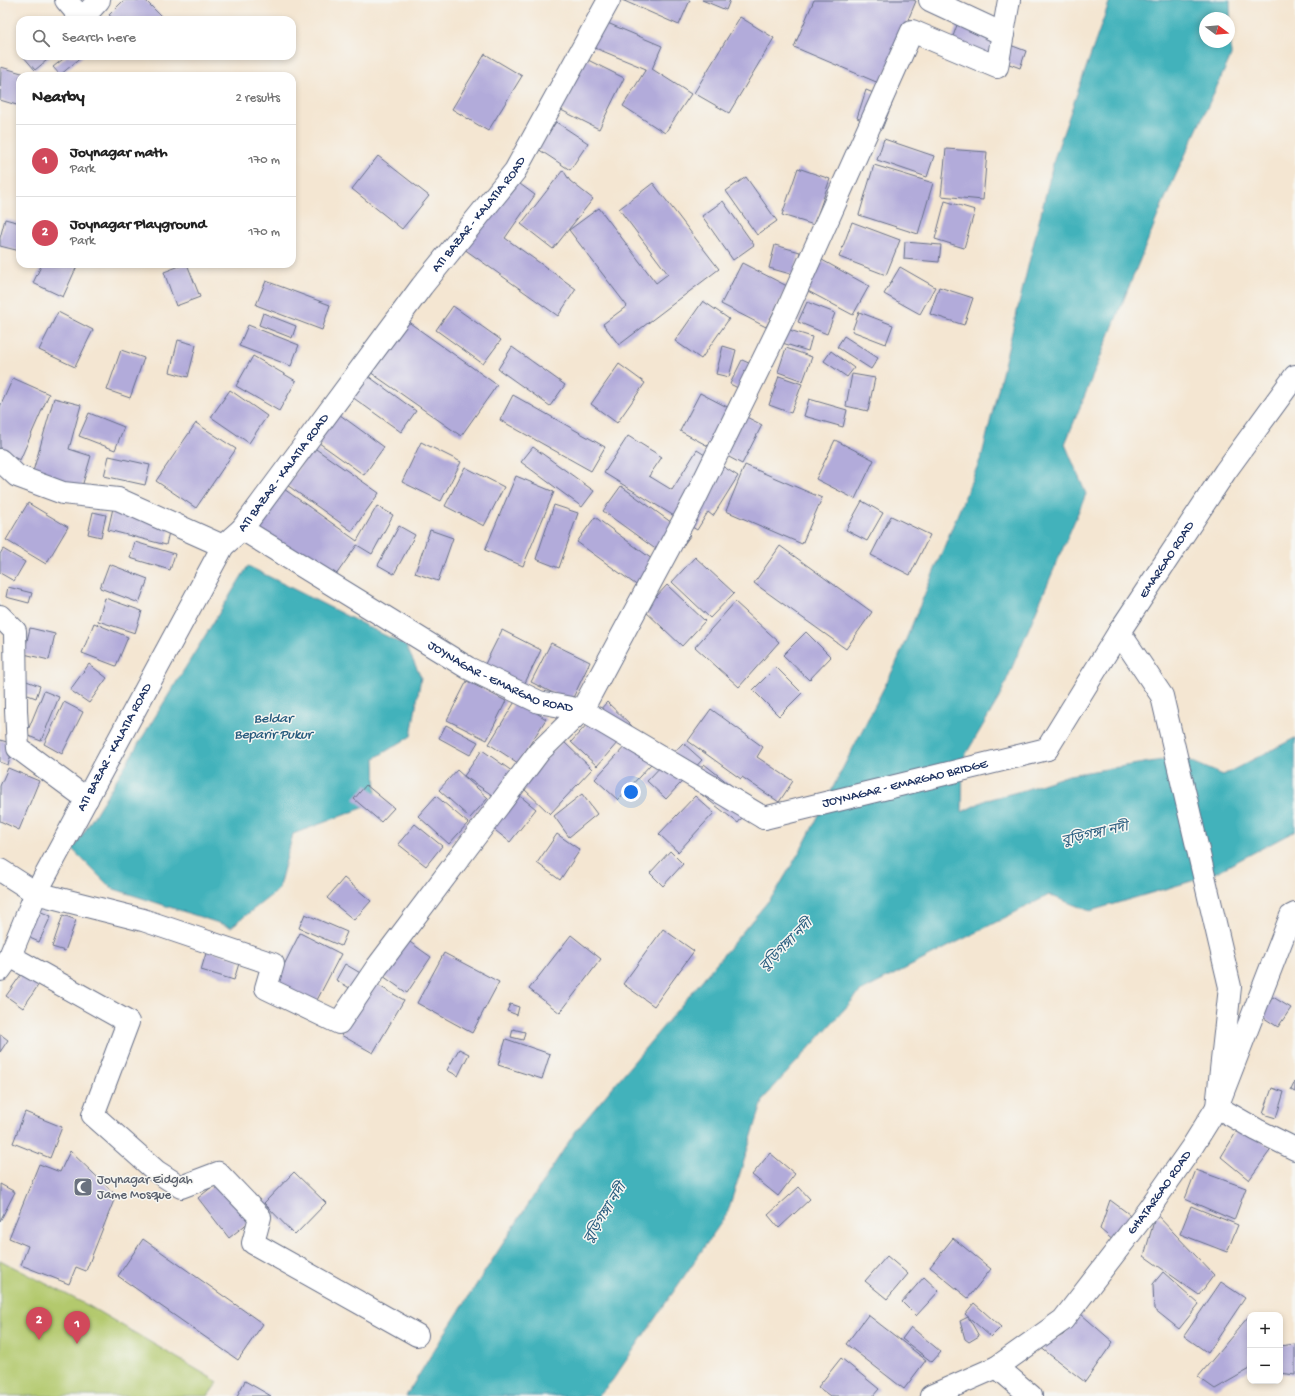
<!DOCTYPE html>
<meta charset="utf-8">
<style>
body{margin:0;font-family:"Gochi Hand","Noto Sans Bengali",sans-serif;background:#f6f6f6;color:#222}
.controls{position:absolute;right:12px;bottom:12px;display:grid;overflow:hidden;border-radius:8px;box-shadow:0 2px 6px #0003}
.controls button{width:36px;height:36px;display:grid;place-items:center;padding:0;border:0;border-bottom:1px solid #e0e0e0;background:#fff;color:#222;font:20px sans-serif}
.compass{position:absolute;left:1199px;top:12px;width:36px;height:36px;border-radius:50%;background:#fff;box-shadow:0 2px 6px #0003;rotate:106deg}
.you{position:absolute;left:631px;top:792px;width:14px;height:14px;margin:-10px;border:3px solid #fff;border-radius:50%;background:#1a73e8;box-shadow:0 0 0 6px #1a73e833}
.badge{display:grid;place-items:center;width:26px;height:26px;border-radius:50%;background:#d1495b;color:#fff;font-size:13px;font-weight:700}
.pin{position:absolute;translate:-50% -33px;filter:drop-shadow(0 1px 2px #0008)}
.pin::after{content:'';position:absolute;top:21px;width:14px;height:12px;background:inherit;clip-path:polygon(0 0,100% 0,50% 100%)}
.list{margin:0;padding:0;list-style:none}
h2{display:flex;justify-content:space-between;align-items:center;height:52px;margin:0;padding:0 16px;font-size:17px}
h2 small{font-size:13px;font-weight:400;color:#767676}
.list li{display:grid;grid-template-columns:26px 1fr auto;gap:12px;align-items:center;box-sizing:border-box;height:72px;padding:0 16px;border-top:1px solid #e0e0e0}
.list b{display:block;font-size:15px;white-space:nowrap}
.list p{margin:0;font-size:13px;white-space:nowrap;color:#767676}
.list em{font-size:13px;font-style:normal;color:#767676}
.icon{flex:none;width:22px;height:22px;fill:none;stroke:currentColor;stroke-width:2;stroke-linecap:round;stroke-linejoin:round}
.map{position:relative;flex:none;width:1295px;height:1396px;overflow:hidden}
.search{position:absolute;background:#fff;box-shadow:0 2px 6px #0003;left:16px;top:16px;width:280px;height:44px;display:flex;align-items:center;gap:10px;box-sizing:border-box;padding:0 14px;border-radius:12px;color:#767676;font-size:15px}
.panel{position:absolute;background:#fff;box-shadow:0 2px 6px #0003;left:16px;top:72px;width:280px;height:196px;border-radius:12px}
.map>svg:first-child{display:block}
</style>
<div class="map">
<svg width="1295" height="1396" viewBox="0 0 1295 1396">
<rect width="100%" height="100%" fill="#f6f6f2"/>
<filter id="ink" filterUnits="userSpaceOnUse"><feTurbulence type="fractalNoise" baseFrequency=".025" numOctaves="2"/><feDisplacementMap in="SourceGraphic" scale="8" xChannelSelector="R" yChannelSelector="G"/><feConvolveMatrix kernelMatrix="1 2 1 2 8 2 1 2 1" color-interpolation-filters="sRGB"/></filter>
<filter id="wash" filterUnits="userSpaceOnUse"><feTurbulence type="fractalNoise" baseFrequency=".012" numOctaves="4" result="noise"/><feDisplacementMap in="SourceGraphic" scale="16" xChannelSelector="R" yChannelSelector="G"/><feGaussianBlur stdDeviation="0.9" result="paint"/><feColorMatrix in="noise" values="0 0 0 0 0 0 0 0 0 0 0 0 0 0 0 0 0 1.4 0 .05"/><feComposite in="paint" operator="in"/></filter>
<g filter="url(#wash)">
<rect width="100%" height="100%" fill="#f4e6d2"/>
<path fill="#b3c96d" stroke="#677c66" d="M 0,1260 L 89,1306 L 218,1382 L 208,1396 L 0,1396 Z"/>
<path fill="#42b2bb" stroke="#2e708c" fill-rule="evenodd" d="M 1110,0 L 1230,0 L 1231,56 L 1163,203 L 1065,444 L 1086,494 L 999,698 L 963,759 L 962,812 L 986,800 L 1021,791 L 1069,775 L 1181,757 L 1223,775 L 1295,738 L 1295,831 L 1209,876 L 1090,911 L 1049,895 L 860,992 L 764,1098 L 727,1214 L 612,1381 L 598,1396 L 406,1396 L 436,1347 L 575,1132 L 775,893 L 804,844 L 895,666 L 982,455 L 1055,156 ZM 1205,18 L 1229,18 L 1229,42 L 1205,42 Z
M 248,566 L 406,646 L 421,677 L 411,736 L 375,758 L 376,803 L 293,834 L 278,890 L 231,927 L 111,888 L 73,850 Z"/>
<g id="blocks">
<path fill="#b2abda" d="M 124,0 L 145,0 L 165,20 L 115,20 L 109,15 Z
M 622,0 L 690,0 L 679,25 Z
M 702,0 L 730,0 L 726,10 Z
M 814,0 L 913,0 L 916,1 L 881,84 L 794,47 Z
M 740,17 L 774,38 L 729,113 L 694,93 Z
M 598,19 L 662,46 L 652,69 L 691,94 L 665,133 L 623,106 L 646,69 L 588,45 Z
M 957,25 L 1026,51 L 1020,68 L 951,42 Z
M 485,54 L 522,76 L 488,131 L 452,109 Z
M 23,56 L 52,56 L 35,70 Z
M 67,56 L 83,56 L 60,75 L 53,67 Z
M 582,57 L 624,78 L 599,129 L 557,108 Z
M 1,67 L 32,76 L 20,76 L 20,106 L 0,100 Z
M 866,90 L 893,101 L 882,129 L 857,118 Z
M 556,122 L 588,143 L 570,170 L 538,149 Z
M 884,139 L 934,156 L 927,177 L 877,160 Z
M 946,149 L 987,152 L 983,200 L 941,196 Z
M 378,156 L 429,196 L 402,229 L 352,189 Z
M 874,165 L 933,183 L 918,234 L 859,215 Z
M 798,168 L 830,179 L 814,225 L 782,215 Z
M 563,170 L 570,181 L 593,199 L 553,249 L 521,224 Z
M 509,176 L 535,195 L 505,238 L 576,289 L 558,316 L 460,246 Z
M 746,177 L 777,221 L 757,235 L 726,191 Z
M 653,183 L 719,269 L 619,345 L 603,324 L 627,306 L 569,230 L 599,208 L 656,283 L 668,274 L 619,209 Z
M 723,201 L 754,245 L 733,260 L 702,216 Z
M 945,201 L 975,210 L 964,248 L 935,239 Z
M 5,219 L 20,223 L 20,251 L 0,246 L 0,238 Z
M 852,222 L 900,240 L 886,275 L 839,257 Z
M 905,242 L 941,245 L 939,262 L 904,259 Z
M 775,245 L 800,252 L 794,275 L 769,268 Z
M 822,260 L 869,286 L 853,315 L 806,290 Z
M 742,263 L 787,286 L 766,327 L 721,304 Z
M 42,264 L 73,264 L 77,266 L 63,297 L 33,283 Z
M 185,264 L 187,264 L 200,297 L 176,306 L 164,272 Z
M 900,267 L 935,287 L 920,314 L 884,294 Z
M 266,281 L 330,305 L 322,330 L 256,305 Z
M 939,287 L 973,298 L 964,325 L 930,314 Z
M 703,301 L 729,319 L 701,359 L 675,341 Z
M 807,302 L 835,313 L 827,334 L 798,322 Z
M 453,306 L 501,340 L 483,364 L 436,330 Z
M 58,312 L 93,330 L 75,367 L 39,350 Z
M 859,312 L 893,325 L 886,344 L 852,331 Z
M 263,313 L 296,326 L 292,338 L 259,325 Z
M 407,321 L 497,385 L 461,436 L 370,372 Z
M 248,325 L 299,345 L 291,366 L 239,346 Z
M 783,328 L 812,337 L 808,351 L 779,342 Z
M 844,336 L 878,358 L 871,369 L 837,347 Z
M 178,340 L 196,345 L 188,377 L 170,372 Z
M 723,346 L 736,350 L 729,377 L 716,374 Z
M 512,347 L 565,385 L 550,406 L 498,369 Z
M 786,348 L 812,357 L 803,381 L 778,372 Z
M 121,350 L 144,358 L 130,398 L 107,390 Z
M 831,351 L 854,368 L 847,377 L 824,361 Z
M 253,356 L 296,381 L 279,411 L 236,386 Z
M 742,360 L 751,364 L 738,388 L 730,384 Z
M 619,364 L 645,383 L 617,423 L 591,404 Z
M 364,373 L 416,411 L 401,432 L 348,394 Z
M 852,374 L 875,378 L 868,411 L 846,406 Z
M 779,376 L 802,384 L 791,413 L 769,405 Z
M 13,378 L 49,394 L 20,460 L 0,451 L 0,407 Z
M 230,390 L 267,416 L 249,443 L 211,417 Z
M 700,393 L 762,425 L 742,464 L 680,431 Z
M 513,395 L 605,447 L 591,471 L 500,420 Z
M 54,398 L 81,405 L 69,449 L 91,456 L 81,490 L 32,475 Z
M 809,399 L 847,410 L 843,427 L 804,416 Z
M 336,412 L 384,447 L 364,475 L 315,440 Z
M 89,413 L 124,427 L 115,450 L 79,436 Z
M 196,423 L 236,449 L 196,508 L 156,481 Z
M 628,436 L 662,457 L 649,476 L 672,490 L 697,450 L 738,476 L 713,516 L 708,512 L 697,530 L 604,473 Z
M 835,440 L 874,460 L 855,499 L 816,479 Z
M 421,442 L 461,462 L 441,501 L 402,482 Z
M 313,447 L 379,493 L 352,531 L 287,485 Z
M 533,447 L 594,491 L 582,507 L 521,462 Z
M 109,456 L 150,465 L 145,485 L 104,476 Z
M 745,465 L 822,498 L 802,544 L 726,511 Z
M 465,467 L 504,487 L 484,526 L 445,506 Z
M 516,476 L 554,492 L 523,566 L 485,550 Z
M 621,486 L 690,536 L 672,561 L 603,511 Z
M 284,489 L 357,541 L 377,506 L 393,515 L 372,554 L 357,545 L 331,582 L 257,528 Z
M 862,501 L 883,513 L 867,541 L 846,530 Z
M 28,503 L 68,527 L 46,564 L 6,540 Z
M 554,505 L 578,513 L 559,568 L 536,559 Z
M 113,508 L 171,523 L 166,545 L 108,530 Z
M 93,512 L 106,515 L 101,537 L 88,534 Z
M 891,516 L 930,535 L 910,575 L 871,555 Z
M 595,517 L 664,568 L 646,592 L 577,542 Z
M 399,526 L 415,535 L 394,574 L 378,565 Z
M 430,530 L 453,538 L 438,581 L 415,573 Z
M 135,542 L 175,554 L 170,570 L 130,558 Z
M 780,546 L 872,612 L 846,649 L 754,583 Z
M 3,549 L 25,562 L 14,581 L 0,573 L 0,554 Z
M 695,557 L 734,593 L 710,618 L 672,582 Z
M 109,564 L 148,579 L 139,603 L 100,588 Z
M 667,585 L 705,621 L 682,646 L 644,610 Z
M 8,587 L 32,593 L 29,603 L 6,597 Z
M 105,598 L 142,611 L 135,633 L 98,621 Z
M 735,602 L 779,642 L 739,687 L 695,647 Z
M 94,623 L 128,637 L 116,666 L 82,653 Z
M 30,628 L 55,634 L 49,660 L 24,654 Z
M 502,630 L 541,650 L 522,689 L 482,670 Z
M 806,632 L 831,657 L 809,680 L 783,655 Z
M 551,643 L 590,662 L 571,702 L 531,682 Z
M 89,664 L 107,678 L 89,703 L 70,690 Z
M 776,667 L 802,693 L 779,716 L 753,690 Z
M 21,679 L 40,686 L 36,698 L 17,691 Z
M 467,681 L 506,701 L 487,740 L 447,720 Z
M 44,691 L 59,697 L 41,741 L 26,735 Z
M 516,700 L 546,719 L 518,763 L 489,744 Z
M 64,702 L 83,712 L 62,754 L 44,744 Z
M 607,702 L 632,726 L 597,766 L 571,742 Z
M 711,709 L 763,747 L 757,757 L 793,781 L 779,802 L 742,777 L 741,779 L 688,741 Z
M 446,725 L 478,742 L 470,755 L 439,738 Z
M 638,732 L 661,753 L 618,800 L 595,779 Z
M 0,740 L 14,744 L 8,765 L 0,762 Z
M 563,741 L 592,769 L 550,814 L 521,786 Z
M 683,743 L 702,760 L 666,799 L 647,781 Z
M 482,750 L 516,774 L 498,799 L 464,776 Z
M 704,764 L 753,803 L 738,823 L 688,784 Z
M 8,768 L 39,781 L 19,830 L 0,821 L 0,786 Z
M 457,770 L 488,798 L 470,818 L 439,790 Z
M 366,785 L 394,808 L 381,822 L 354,799 Z
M 509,787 L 536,809 L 510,842 L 482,820 Z
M 582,794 L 597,814 L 569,837 L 554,816 Z
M 436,796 L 468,823 L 449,844 L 418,816 Z
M 695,796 L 714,813 L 678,852 L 659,834 Z
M 415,824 L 442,846 L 426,866 L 398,844 Z
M 557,834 L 580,850 L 560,880 L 537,863 Z
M 670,851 L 683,864 L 663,886 L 650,873 Z
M 344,878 L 371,901 L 354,920 L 327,898 Z
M 27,906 L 51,916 L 39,942 L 16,932 Z
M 305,914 L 347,932 L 341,946 L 299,928 Z
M 63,915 L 76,920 L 65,951 L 52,947 Z
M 663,929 L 694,951 L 654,1006 L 623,984 Z
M 300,933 L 341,954 L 315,1004 L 275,983 Z
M 571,935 L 601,959 L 560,1013 L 529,989 Z
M 407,940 L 431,957 L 407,993 L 383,976 Z
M 207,950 L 240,960 L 234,980 L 201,970 Z
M 444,953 L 499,982 L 472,1033 L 417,1003 Z
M 345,964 L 362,974 L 353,990 L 336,980 Z
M 25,969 L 41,981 L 23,1008 L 6,996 Z
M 372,982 L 404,1000 L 373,1053 L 341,1035 Z
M 1273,997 L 1291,1008 L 1278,1027 L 1261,1016 Z
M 510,1004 L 519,1007 L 517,1015 L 507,1011 Z
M 513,1029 L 525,1032 L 523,1040 L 511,1037 Z
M 0,1034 L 8,1040 L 0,1052 Z
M 506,1039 L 550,1054 L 542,1079 L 498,1065 Z
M 459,1049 L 469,1054 L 458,1076 L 447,1070 Z
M 1295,1081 L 1295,1092 L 1291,1090 Z
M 1272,1088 L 1284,1092 L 1276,1118 L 1263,1114 Z
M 25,1112 L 62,1127 L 50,1158 L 13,1143 Z
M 1240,1126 L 1272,1148 L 1249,1180 L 1221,1157 Z
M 70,1151 L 116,1195 L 86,1271 L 76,1267 L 69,1284 L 21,1265 L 28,1246 L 9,1238 L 39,1164 L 60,1172 Z
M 770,1153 L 795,1174 L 778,1196 L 752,1175 Z
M 1196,1170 L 1246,1188 L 1234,1220 L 1185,1199 Z
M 294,1172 L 326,1203 L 295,1235 L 264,1203 Z
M 218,1182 L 249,1222 L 229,1238 L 198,1198 Z
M 0,1184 L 15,1192 L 0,1221 Z
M 799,1187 L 810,1199 L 779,1228 L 768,1215 Z
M 1110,1200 L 1133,1217 L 1115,1242 L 1100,1229 Z
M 1191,1206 L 1238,1225 L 1227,1252 L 1180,1234 Z
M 1156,1214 L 1214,1275 L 1199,1295 L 1144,1256 Z
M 953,1238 L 991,1269 L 968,1298 L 930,1267 Z
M 143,1239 L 263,1324 L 238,1360 L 118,1276 Z
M 887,1256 L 908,1274 L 887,1299 L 865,1281 Z
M 1163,1272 L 1199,1304 L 1179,1329 L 1154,1309 L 1153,1284 Z
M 924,1277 L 939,1291 L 916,1316 L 902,1302 Z
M 1221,1282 L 1245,1298 L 1208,1353 L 1184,1336 Z
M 974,1303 L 1001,1327 L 991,1337 L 965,1314 Z
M 1081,1314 L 1113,1342 L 1085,1382 L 1040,1347 L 1063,1335 Z
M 868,1315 L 926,1360 L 904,1389 L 846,1344 Z
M 968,1317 L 979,1336 L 969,1342 L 965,1339 L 960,1321 Z
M 1248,1317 L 1250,1320 L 1250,1369 L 1215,1389 L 1198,1377 Z
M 911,1327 L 941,1352 L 932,1362 L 902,1339 Z
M 1295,1344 L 1295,1375 L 1280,1373 L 1280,1346 Z
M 841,1358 L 879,1389 L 873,1396 L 830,1396 L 818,1387 Z
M 245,1381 L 271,1396 L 237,1396 Z"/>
</g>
</g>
<g filter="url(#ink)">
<use href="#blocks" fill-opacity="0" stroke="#676f87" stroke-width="1"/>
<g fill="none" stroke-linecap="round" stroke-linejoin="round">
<g stroke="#676f87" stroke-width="24">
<g id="street">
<path d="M 66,0 L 82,19 L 99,0"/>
<path d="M 930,0 L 1003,34"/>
<path d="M 0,460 L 17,476 L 63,493 L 118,499 L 223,546"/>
<path id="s1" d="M 242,529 L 468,668 L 539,702 L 582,710 L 764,818"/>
<path d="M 0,616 L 15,631 L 16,710 L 18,748 L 87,799"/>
<path d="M 1119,632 L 1162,696 L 1230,987 L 1217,1107 L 1257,1130 L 1295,1149"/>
<path id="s2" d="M 1047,749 L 1119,632 L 1225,472 L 1295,376"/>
<path d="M 0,870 L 36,893 L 143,920 L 273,964 L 266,988 L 339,1023 L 377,967 L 539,752 L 582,710 L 694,501 L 786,313 L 912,31 L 997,67 L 1009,0"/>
<path d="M 10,956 L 128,1022 L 93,1115 L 156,1171 L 181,1187 L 218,1173 L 260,1217 L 253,1243 L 417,1335"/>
<path d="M 997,1367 L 1031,1396"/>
<path id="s3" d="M 931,1396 L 997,1367 L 1063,1320 L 1148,1210 L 1192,1147 L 1217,1107 L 1291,916 L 1295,914"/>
</g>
</g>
<g stroke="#676f87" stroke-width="24">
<g id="secondary">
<path id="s4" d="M 764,818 L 1047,749"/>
<path id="s5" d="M 0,970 L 10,956 L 36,893 L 223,546 L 242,529 L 422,286 L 515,171 L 609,0"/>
</g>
</g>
<use href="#street" stroke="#fff" stroke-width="22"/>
<use href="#secondary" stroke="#fff" stroke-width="22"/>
</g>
</g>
<defs>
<g id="mosque-square" transform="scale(1)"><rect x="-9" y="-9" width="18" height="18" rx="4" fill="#6b7280" stroke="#f6f6f2"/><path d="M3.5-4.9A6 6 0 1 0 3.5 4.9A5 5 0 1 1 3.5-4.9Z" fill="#fff"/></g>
</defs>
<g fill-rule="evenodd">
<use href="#mosque-square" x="83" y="1187"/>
</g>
<g text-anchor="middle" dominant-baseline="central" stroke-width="3" stroke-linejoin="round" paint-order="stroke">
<g font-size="13" fill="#1b2f5e" stroke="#f6f6f2">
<text stroke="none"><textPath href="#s5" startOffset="899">ATI BAZAR - KALATIA ROAD</textPath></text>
<text stroke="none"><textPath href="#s5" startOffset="575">ATI BAZAR - KALATIA ROAD</textPath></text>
<text stroke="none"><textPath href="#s2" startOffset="224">EMARGAO ROAD</textPath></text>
<text stroke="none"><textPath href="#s1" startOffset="299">JOYNAGAR - EMARGAO ROAD</textPath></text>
<text stroke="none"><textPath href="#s5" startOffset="251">ATI BAZAR - KALATIA ROAD</textPath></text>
<text stroke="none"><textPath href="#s4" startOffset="145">JOYNAGAR - EMARGAO BRIDGE</textPath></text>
<text stroke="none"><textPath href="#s3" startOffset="313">GHATARGAO ROAD</textPath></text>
</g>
<g font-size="13" fill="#5b616d" stroke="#f6f6f2" text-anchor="start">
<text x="97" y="1180">Joynagar Eidgah<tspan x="97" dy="15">Jame Mosque</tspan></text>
</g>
<g font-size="14" font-style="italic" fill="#295d7f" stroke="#f6f6f2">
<text x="273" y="719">Beldar<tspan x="273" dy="16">Beparir Pukur</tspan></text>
<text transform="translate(1095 835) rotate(-13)">বুড়িগঙ্গা নদী</text>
<text transform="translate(787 946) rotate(-45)">বুড়িগঙ্গা নদী</text>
<text transform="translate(606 1214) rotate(-58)">বুড়িগঙ্গা নদী</text>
</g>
</g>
</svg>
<div class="controls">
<button>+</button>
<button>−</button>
</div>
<svg class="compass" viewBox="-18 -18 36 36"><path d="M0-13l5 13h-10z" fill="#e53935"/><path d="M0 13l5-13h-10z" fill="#767676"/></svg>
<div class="you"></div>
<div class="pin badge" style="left:77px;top:1344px">1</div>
<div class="pin badge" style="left:39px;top:1340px">2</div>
<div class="search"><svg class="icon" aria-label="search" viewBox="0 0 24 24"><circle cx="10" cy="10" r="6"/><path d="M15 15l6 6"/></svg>Search here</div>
<section class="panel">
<h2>Nearby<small>2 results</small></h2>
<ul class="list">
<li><span class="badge">1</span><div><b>Joynagar math</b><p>Park</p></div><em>170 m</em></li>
<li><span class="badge">2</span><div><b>Joynagar Playground</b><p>Park</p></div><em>170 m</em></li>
</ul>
</section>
</div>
